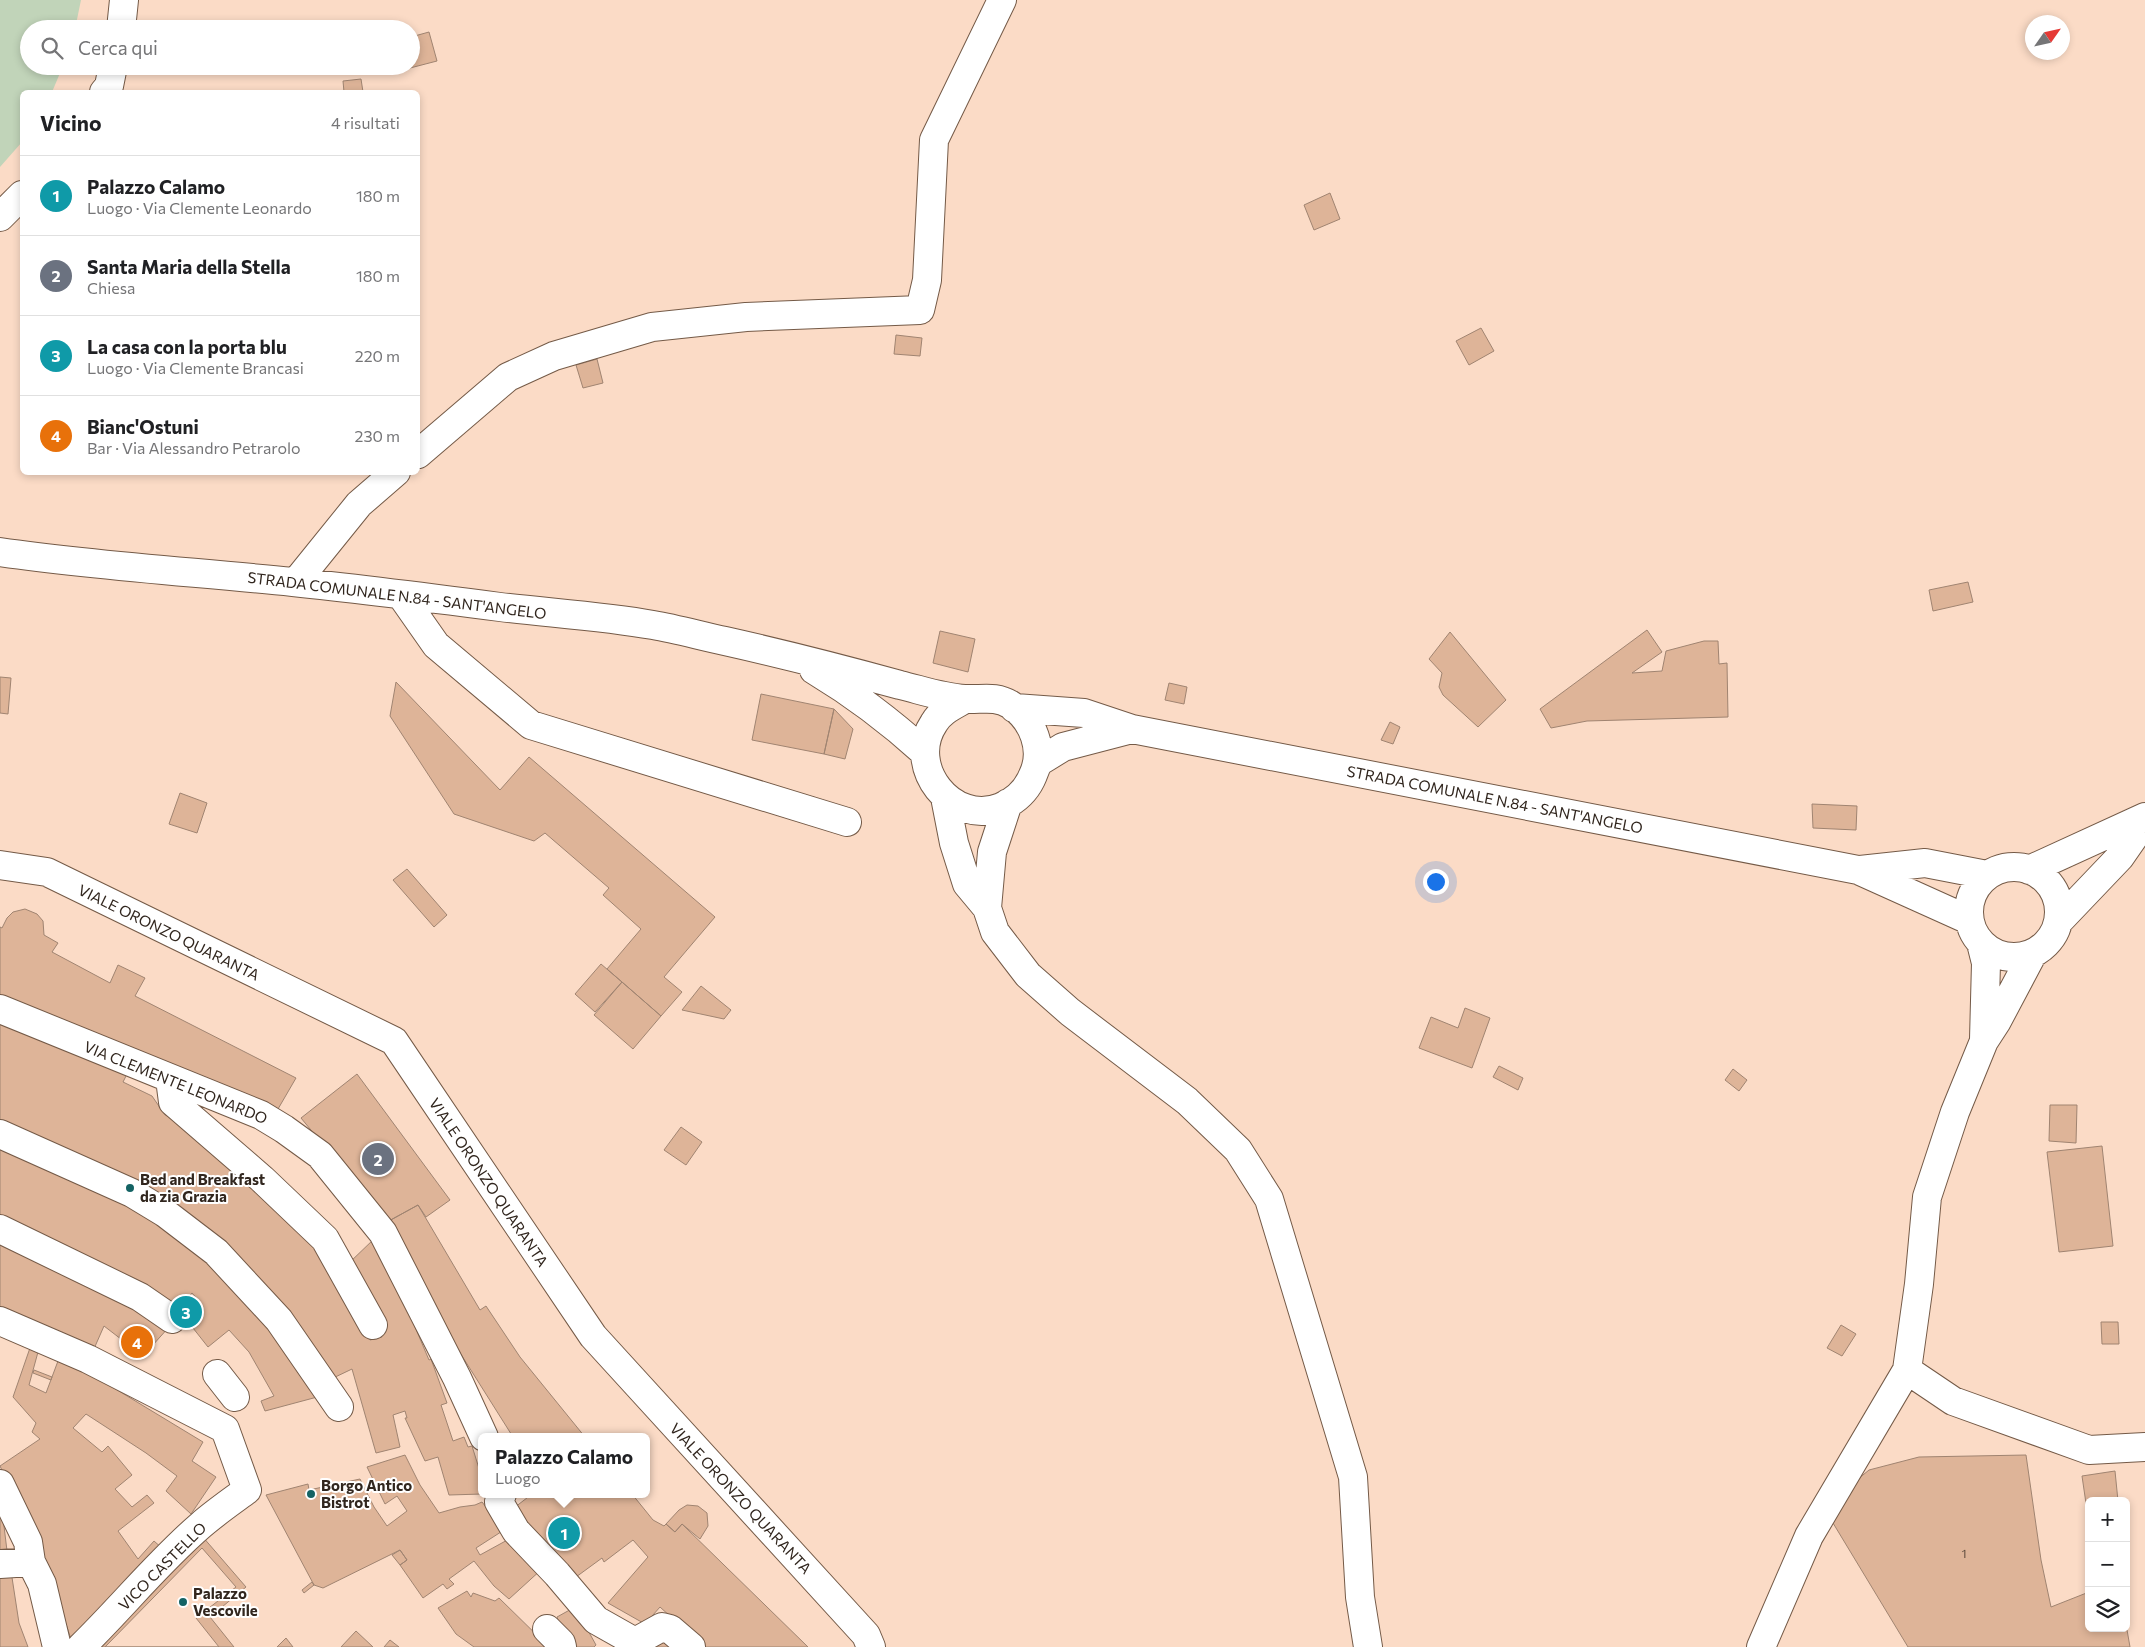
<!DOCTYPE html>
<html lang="it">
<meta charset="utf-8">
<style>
body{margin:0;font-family:Commissioner,sans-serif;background:#f2f2f2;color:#202124}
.controls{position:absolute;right:15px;bottom:15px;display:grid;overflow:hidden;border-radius:8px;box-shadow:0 2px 8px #0003}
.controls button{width:45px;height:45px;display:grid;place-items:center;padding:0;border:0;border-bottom:1px solid #e0e0e0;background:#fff;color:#202124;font:25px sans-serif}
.compass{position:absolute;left:2025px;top:15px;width:45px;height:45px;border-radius:50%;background:#fff;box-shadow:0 2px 8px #0003;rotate:56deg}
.you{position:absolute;left:1435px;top:881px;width:18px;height:18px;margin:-12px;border:4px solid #fff;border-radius:50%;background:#1a73e8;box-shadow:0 0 0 8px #1a73e833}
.badge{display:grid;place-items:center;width:32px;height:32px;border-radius:50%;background:#111827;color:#fff;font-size:16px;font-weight:700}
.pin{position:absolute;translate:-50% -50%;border:2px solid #fff;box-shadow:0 1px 5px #0006}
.popup{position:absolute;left:478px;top:1433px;width:172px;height:65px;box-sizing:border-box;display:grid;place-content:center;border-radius:8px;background:#fff;filter:drop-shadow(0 1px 4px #0005);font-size:16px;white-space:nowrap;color:#757577}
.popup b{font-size:19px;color:#202124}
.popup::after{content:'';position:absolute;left:50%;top:100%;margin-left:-10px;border:10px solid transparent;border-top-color:#fff}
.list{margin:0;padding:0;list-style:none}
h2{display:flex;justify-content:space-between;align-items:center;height:65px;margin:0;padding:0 20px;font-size:21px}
h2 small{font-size:16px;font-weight:400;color:#757577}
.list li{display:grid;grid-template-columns:32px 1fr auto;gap:15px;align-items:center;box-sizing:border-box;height:80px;padding:0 20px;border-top:1px solid #e0e0e0}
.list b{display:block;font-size:19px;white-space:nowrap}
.list p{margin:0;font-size:16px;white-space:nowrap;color:#757577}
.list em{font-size:16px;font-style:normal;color:#757577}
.icon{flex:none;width:28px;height:28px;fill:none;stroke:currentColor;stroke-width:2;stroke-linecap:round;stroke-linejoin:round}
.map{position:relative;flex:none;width:2145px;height:1647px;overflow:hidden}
.search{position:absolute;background:#fff;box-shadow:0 2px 8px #0003;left:20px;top:20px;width:400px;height:55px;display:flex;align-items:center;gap:12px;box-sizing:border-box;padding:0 18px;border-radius:28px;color:#757577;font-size:19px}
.panel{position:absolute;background:#fff;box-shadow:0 2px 8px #0003;left:20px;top:90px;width:400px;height:385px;border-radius:8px}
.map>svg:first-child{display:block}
</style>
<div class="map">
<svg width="2145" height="1647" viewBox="0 0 2145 1647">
<rect width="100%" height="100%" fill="#fbdbc6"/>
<path fill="#c1d4b9" d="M 0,0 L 81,0 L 75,29 L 29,29 L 29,66 L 63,66 L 52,92 L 22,92 L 22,142 L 0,167 Z"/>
<path fill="#deb498" stroke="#a08471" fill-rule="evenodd" d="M 429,32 L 437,61 L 410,68 L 411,37 Z
M 361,79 L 363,92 L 344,92 L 343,81 Z
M 1330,193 L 1340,219 L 1314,230 L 1304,205 Z
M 1481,328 L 1494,351 L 1469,365 L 1456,341 Z
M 896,335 L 922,338 L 920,356 L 894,354 Z
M 597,359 L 603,383 L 583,388 L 576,365 Z
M 1968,582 L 1973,602 L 1933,611 L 1929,590 Z
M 1647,630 L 1662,652 L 1632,673 L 1662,671 L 1666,651 L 1704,641 L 1718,641 L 1719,664 L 1727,663 L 1728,717 L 1587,721 L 1551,728 L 1540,709 Z
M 940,631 L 975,639 L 968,672 L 933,663 Z
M 1450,632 L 1506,700 L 1478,727 L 1443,695 L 1439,687 L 1442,673 L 1429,659 Z
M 0,677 L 11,678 L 8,714 L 0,713 Z
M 396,682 L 500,790 L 529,757 L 715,917 L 664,977 L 682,992 L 661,1016 L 607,969 L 641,929 L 603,895 L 609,888 L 545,833 L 534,841 L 454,814 L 390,716 Z
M 1169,683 L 1187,687 L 1184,704 L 1165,700 Z
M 761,694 L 834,709 L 824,754 L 752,740 Z
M 834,709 L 853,729 L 845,759 L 824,754 Z
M 1390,722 L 1400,727 L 1393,744 L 1381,740 Z
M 180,793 L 207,803 L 197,833 L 169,824 Z
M 1812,804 L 1857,806 L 1856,830 L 1813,828 Z
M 407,869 L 447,915 L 434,927 L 393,880 Z
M 25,909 L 37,914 L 43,921 L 44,935 L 58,943 L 52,952 L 110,983 L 118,965 L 145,978 L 135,996 L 296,1078 L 278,1109 L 255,1098 L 111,1047 L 0,1001 L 0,927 L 2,928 L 7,918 L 13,912 Z
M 601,964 L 622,982 L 595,1012 L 575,994 Z
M 622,982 L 661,1016 L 633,1049 L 594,1015 Z
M 701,986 L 731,1010 L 724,1019 L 682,1010 Z
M 1465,1008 L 1490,1018 L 1472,1068 L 1419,1048 L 1431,1017 L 1458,1028 Z
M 0,1023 L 128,1072 L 123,1082 L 152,1096 L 165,1115 L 208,1136 L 298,1219 L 363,1311 L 370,1340 L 382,1337 L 358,1281 L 348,1264 L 375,1238 L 380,1244 L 429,1360 L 431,1359 L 447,1403 L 441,1405 L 453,1441 L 464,1437 L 468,1447 L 472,1446 L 482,1478 L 482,1494 L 449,1495 L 438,1457 L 425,1461 L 405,1418 L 407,1418 L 405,1411 L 393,1415 L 400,1447 L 376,1453 L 352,1369 L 329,1380 L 210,1240 L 0,1124 Z
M 1499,1066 L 1523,1078 L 1518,1090 L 1493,1077 Z
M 1733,1069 L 1747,1080 L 1739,1091 L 1725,1080 Z
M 357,1074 L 450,1200 L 426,1217 L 418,1205 L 387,1222 L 301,1118 Z
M 2050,1105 L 2077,1105 L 2076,1143 L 2049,1141 Z
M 681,1127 L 702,1142 L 686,1165 L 664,1150 Z
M 0,1140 L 144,1210 L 222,1263 L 321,1396 L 265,1411 L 261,1401 L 274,1396 L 249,1352 L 229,1330 L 208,1347 L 193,1328 L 195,1327 L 187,1312 L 199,1301 L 192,1293 L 181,1305 L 171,1309 L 0,1222 Z
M 2102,1146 L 2113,1246 L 2059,1252 L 2047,1152 Z
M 418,1205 L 480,1310 L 486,1306 L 520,1357 L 585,1437 L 513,1437 L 440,1321 L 387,1222 Z
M 0,1235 L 169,1327 L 143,1356 L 104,1326 L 93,1351 L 0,1311 Z
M 2101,1322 L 2118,1322 L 2119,1344 L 2102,1344 Z
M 1841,1325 L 1856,1334 L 1842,1356 L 1827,1348 Z
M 31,1345 L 76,1365 L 203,1442 L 192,1461 L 216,1477 L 191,1514 L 166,1491 L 177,1476 L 146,1453 L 86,1414 L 73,1428 L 102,1452 L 108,1446 L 132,1475 L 115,1489 L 132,1507 L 147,1495 L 154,1503 L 118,1531 L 138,1559 L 154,1541 L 163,1549 L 71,1639 L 46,1564 L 0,1466 L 40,1439 L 32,1432 L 36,1423 L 13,1397 ZM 38,1352 L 58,1361 L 46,1393 L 29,1385 Z
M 34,1370 L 52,1377 L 51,1380 L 33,1373 Z
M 405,1455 L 420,1485 L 439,1513 L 460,1507 L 475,1505 L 482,1502 L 486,1507 L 489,1504 L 504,1530 L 476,1548 L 480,1555 L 511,1538 L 542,1569 L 509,1599 L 494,1586 L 474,1561 L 449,1579 L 454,1584 L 447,1589 L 443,1584 L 423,1598 L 400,1565 L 407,1560 L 400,1550 L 323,1588 L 314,1585 L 266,1495 L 308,1484 L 309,1490 L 360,1479 L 374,1507 L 387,1526 L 407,1511 L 397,1496 L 385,1504 L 367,1467 Z
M 2026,1455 L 2041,1560 L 2051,1607 L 2089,1592 L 2089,1628 L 2126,1628 L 2126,1624 L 2130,1647 L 1908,1647 L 1833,1523 L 1852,1484 L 1869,1470 L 1919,1457 Z
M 2115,1471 L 2118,1501 L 2089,1501 L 2089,1524 L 2082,1476 Z
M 532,1494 L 632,1494 L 653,1520 L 664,1526 L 666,1524 L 675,1532 L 682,1524 L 808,1647 L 704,1647 L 660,1607 L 645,1624 L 608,1603 L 648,1557 L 633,1540 L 604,1562 L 602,1558 L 576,1577 L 562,1559 L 556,1563 L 510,1511 Z
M 687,1505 L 698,1506 L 707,1513 L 708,1526 L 700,1539 L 682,1524 L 675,1532 L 666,1524 L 679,1510 Z
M 0,1511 L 3,1518 L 8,1559 L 0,1559 Z
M 559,1527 L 569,1530 L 568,1539 L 559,1535 Z
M 202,1536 L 246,1587 L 210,1617 L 234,1647 L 92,1647 Z
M 202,1548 L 236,1587 L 196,1618 L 219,1647 L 105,1647 Z
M 400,1550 L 407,1560 L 400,1565 L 392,1555 Z
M 11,1571 L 19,1623 L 28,1647 L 0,1647 L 0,1572 Z
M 312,1582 L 314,1585 L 304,1593 L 302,1590 Z
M 467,1591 L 471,1597 L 473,1593 L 495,1601 L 499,1598 L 549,1647 L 474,1647 L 456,1634 L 438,1608 Z
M 575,1607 L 596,1645 L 594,1647 L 567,1647 L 557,1617 Z
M 356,1631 L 373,1647 L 341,1647 Z
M 668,1636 L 679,1647 L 653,1647 Z
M 286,1638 L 293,1647 L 277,1647 Z
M 390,1640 L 399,1647 L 384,1647 Z"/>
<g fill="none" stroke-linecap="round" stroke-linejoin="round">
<g stroke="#745a47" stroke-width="30">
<path id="minor" d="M 121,29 L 124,0
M 104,92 L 109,86 L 113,66
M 0,217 L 22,195
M 418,454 L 508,377 L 554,356 L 652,327 L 746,317 L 920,310 L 927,280 L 934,140 L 1002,0
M 0,552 C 97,566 196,572 293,582 C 362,589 431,598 500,607 C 550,613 602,616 653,625 C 677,629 701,636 725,641 C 783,654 842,669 900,685 C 921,690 944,698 965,699 C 982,700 995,695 1011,705 C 1033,720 1045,750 1033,775 C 1027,790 1015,801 1001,807 C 952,827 905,766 934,723 C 941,711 953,706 965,699
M 296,582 L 359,504 L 396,472
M 401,595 L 436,645 L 531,725 L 847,822
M 814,670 C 854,694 891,722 925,753
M 1014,708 L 1084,713 L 1132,729 L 1858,870 L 1969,920
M 1037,763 L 1063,747 L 1132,729
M 945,797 L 954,843 L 967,884 L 987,908 L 995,932 L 1028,975 L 1070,1012 L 1187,1101 L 1238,1150 L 1269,1199 L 1353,1477 L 1360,1597 L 1368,1647
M 0,865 L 47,872 L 394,1041 L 593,1336 L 866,1635 L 871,1647
M1969 912a45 45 0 1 1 90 0a45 45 0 1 1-90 0Z
M 1860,870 L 1925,863 L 1987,875
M 2029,870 L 2145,817
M 987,908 L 992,852 L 1008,803
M 2058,922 L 2120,857 L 2145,821
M 1981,943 L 1986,963 L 1984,1039
M 0,1009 L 261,1115 L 284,1129 L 320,1155 L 383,1233 L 457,1378 L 484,1437
M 170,1079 L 173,1102 L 262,1179 L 325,1239 L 373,1325
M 0,1134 L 132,1193 L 165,1213 L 216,1252 L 279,1320 L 339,1407
M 0,1229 L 140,1297 L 172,1319
M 0,1321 L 88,1359 L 225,1429 L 247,1490 C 232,1501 216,1512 201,1525 C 158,1562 122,1607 81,1647
M 1907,1370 L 1953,1401 L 2089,1450 L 2145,1447
M 217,1374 L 235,1397
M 0,1484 L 28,1542 L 31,1562 L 42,1584 L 57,1647
M 502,1494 L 499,1502 L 516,1531 L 557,1574 L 596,1620 L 635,1642 L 662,1627 L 670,1629 L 691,1647
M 0,1564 L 31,1562
M 547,1629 L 561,1643 L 562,1647
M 1761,1647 L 1809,1536 L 1907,1370 L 1919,1284 L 1927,1197 L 1955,1112 L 1984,1041 L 1997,1021 L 2033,953"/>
</g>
<use href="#minor" stroke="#fff" stroke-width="28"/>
</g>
<g fill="#146364" stroke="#fff" stroke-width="2">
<circle cx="130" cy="1188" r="5"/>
<circle cx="311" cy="1494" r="5"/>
<circle cx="183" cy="1602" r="5"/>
</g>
<g text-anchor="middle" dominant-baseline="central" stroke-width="4" stroke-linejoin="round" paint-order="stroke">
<g font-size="12" fill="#5c4a3c">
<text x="1964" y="1553">1</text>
</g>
<g font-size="15" fill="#31261e" stroke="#fff">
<text transform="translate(397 595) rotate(7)">STRADA COMUNALE N.84 - SANT'ANGELO</text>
<text transform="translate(1495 799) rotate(11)">STRADA COMUNALE N.84 - SANT'ANGELO</text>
<text transform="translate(169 932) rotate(26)">VIALE ORONZO QUARANTA</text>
<text transform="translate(176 1082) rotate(22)">VIA CLEMENTE LEONARDO</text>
<text transform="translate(489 1182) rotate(56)">VIALE ORONZO QUARANTA</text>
<text transform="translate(741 1498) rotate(47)">VIALE ORONZO QUARANTA</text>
<text transform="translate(162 1566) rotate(-45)">VICO CASTELLO</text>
</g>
<g font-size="15" font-weight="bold" fill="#31261e" stroke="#fff" text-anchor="start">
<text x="140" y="1179">Bed and Breakfast<tspan x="140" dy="17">da zia Grazia</tspan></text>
<text x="321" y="1485">Borgo Antico<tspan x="321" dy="17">Bistrot</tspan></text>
<text x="193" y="1593">Palazzo<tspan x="193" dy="17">Vescovile</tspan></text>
</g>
</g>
</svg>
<div class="controls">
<button>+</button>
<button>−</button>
<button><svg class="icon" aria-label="layers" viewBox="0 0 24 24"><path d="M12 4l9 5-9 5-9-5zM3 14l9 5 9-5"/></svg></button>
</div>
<svg class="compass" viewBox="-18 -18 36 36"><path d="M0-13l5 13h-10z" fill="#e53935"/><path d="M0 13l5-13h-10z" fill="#757577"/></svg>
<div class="you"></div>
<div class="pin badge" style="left:564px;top:1533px;background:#0f9aa8">1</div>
<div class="popup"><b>Palazzo Calamo</b>Luogo</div>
<div class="pin badge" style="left:378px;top:1159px;background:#6b7280">2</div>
<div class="pin badge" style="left:186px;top:1312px;background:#0f9aa8">3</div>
<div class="pin badge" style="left:137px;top:1342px;background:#e8710a">4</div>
<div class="search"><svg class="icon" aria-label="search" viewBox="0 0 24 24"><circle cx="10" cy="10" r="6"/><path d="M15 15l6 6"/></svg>Cerca qui</div>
<section class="panel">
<h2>Vicino<small>4 risultati</small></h2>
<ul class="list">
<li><span class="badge" style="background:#0f9aa8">1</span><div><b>Palazzo Calamo</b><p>Luogo · Via Clemente Leonardo</p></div><em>180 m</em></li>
<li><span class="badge" style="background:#6b7280">2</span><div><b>Santa Maria della Stella</b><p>Chiesa</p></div><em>180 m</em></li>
<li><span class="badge" style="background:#0f9aa8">3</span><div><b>La casa con la porta blu</b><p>Luogo · Via Clemente Brancasi</p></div><em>220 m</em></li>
<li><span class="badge" style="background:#e8710a">4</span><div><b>Bianc'Ostuni</b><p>Bar · Via Alessandro Petrarolo</p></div><em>230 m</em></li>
</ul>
</section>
</div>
